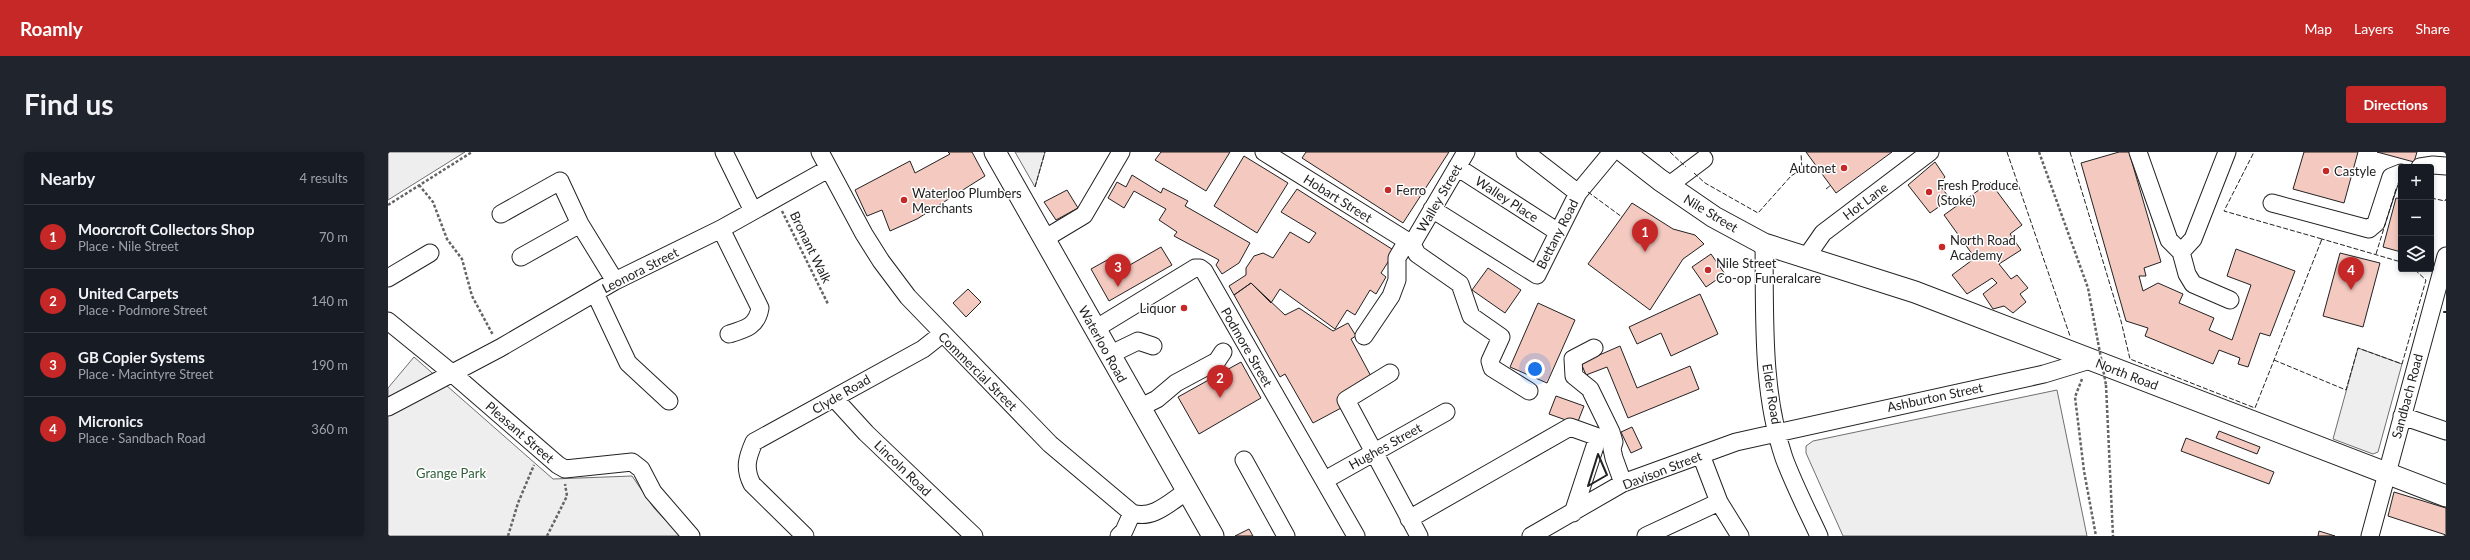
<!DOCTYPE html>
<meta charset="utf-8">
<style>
body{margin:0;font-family:Lato,sans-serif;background:#20242c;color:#f1f3f6}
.controls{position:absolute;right:12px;top:12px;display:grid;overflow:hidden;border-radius:4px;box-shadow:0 2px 6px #0003}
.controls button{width:36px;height:36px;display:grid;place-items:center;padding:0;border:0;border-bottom:1px solid #363941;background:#171b24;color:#f1f3f6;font:20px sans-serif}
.you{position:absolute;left:1147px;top:217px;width:14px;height:14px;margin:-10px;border:3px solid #fff;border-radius:50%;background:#1a73e8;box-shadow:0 0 0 6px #1a73e833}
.badge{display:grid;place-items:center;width:26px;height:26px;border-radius:50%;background:#c62828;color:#fff;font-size:13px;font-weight:700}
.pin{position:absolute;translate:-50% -33px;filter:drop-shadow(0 1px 2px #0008)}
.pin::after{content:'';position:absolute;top:21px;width:14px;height:12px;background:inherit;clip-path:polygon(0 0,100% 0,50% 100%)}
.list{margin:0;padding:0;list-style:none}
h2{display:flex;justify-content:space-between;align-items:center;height:52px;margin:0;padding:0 16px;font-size:17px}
h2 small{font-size:13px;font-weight:400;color:#9ea1a6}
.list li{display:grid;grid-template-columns:26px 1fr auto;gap:12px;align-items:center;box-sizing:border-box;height:64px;padding:0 16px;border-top:1px solid #363941}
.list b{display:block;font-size:15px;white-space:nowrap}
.list p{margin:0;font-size:13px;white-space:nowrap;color:#9ea1a6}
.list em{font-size:13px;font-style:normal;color:#9ea1a6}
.icon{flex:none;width:22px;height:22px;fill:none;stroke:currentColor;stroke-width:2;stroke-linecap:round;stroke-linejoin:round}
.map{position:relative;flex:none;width:2058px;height:384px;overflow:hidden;border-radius:4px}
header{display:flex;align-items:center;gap:24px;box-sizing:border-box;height:56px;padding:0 20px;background:#c62828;color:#fff}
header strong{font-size:19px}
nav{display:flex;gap:22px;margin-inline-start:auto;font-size:14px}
.intro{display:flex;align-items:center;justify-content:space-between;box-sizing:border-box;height:96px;padding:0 24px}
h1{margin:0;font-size:28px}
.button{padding:10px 18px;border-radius:4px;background:#c62828;color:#fff;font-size:14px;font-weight:700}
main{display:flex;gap:24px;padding:0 24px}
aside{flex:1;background:#171b24;border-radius:4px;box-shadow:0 2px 6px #0003}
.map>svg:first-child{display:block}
</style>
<header>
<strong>Roamly</strong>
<nav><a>Map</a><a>Layers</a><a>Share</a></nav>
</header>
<div class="intro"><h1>Find us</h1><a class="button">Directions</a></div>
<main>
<aside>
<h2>Nearby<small>4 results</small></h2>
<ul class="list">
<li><span class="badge">1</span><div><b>Moorcroft Collectors Shop</b><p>Place · Nile Street</p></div><em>70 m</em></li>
<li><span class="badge">2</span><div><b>United Carpets</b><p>Place · Podmore Street</p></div><em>140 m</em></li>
<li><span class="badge">3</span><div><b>GB Copier Systems</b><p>Place · Macintyre Street</p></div><em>190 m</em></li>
<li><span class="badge">4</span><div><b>Micronics</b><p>Place · Sandbach Road</p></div><em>360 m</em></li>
</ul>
</aside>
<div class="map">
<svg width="2058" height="384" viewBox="0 0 2058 384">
<rect width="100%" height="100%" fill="#fff"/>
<path fill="#eee" stroke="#6f6f6f" d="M 0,0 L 77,0 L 0,48 Z
M 627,0 L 657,0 L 647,35 Z
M 1970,196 L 2014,212 L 1990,300 L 1985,302 L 1945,287 Z
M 26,205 L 165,327 L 244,324 L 266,356 L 292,384 L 0,384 L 0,236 Z
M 1669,238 L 1699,384 L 1455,384 L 1418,301 L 1418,294 L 1425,289 Z"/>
<path fill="#f3c9c0" stroke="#222" d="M 560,0 L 584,0 L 597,24 L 529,67 L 502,79 L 494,58 L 479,64 L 467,38 L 522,9 L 527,21 L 562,2 Z
M 773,0 L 842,0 L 818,39 L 767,8 Z
M 918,0 L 1061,0 L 1015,71 L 914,6 Z
M 1418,0 L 1504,0 L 1448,41 Z
M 1731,0 L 1741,0 L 1773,110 L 1756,116 L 1758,124 L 1751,124 L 1755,139 L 1770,131 L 1795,142 L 1791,151 L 1826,166 L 1821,178 L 1844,188 L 1863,133 L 1839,124 L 1848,97 L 1907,119 L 1882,184 L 1872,181 L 1860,215 L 1850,212 L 1852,206 L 1831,198 L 1825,212 L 1757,184 L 1760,176 L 1738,169 L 1693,11 Z
M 1916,0 L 1970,0 L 1956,51 L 1905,37 Z
M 1989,0 L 2029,0 L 2026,10 Z
M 856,4 L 900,31 L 869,81 L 826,54 Z
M 1547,10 L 1557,25 L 1551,32 L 1562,47 L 1542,61 L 1520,33 Z
M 744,23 L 773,41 L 775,36 L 800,49 L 797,54 L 862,91 L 851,111 L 834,122 L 828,113 L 831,108 L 786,84 L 789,80 L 771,68 L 778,57 L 746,39 L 736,56 L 720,46 L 729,30 L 738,35 Z
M 1602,30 L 1634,73 L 1622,82 L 1633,98 L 1611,112 L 1623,127 L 1629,123 L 1640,136 L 1632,142 L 1638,150 L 1625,161 L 1616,154 L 1605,157 L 1595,142 L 1609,131 L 1604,126 L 1579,142 L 1564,123 L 1587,106 L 1556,63 Z
M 909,37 L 1007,99 L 993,121 L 998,125 L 988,142 L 982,138 L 967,163 L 959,158 L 947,177 L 892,137 L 883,151 L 863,131 L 846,143 L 841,134 L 858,123 L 858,116 L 866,104 L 875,101 L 885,106 L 902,80 L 921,91 L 928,81 L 893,60 Z
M 679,38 L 690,56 L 668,68 L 656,50 Z
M 2008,46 L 2013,47 L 2013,100 L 1995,95 Z
M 1244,51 L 1285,77 L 1307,83 L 1316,92 L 1295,107 L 1262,158 L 1200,112 Z
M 773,95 L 784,113 L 721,149 L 703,117 L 721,107 L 728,121 Z
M 1952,101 L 1992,111 L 1975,175 L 1935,164 Z
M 1323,102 L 1337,122 L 1318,135 L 1304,115 Z
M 1100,116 L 1133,138 L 1117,161 L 1084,138 Z
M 863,131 L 897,163 L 911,156 L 945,179 L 960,171 L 968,184 L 963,187 L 985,228 L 955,255 L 925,271 L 897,222 L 892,225 L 846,143 Z
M 580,137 L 593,150 L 578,165 L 565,151 Z
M 1312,142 L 1330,182 L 1283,204 L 1273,181 L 1249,192 L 1241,175 Z
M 1150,151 L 1187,168 L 1159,231 L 1122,215 Z
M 1232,194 L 1249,236 L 1302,214 L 1311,237 L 1240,266 L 1219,215 L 1198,223 L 1193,211 Z
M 853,210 L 873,246 L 811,282 L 790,245 Z
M 1168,244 L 1196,254 L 1189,272 L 1161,262 Z
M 1244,275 L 1254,296 L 1243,301 L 1233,280 Z
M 1831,279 L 1872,295 L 1869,302 L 1828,286 Z
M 1798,286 L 1886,320 L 1881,332 L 1793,299 Z
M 2006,340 L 2058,356 L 2058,383 L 2000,364 Z
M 861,377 L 865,384 L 847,384 Z
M 1931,379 L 1947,384 L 1930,384 Z"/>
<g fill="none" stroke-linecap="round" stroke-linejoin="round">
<g stroke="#222" stroke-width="19">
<path id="minor" d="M 336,0 L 365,59
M 432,0 L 476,82 L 493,109 L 520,145 L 662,292 L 744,361 C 765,368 782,350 799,339
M 876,0 L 1024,92
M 1137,0 L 1190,41
M 1750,0 L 1781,88 L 1793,100 L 1799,122 L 1805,132 L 1842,148
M 1069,15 L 1170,80
M 2032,15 L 2045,13 L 2058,14
M 1280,34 L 1316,7
M 1884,51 L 1981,77 L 1988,71 L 2003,25 L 2013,21
M 1044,57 L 1149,123 L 1190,41 L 1224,0
M 113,62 L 172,29 L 192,72 L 227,129
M 333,77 L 372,156 C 369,174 358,177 341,182
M 656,87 L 696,63 L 733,0
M 1024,92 L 1029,102 L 1072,132 L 1083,164 L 1113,185 L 1102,209 L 1104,216 L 1141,239
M 1024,92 L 1078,0
M 1376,92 C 1377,163 1373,238 1396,306 C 1406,333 1419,358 1431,384
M 1793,100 L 1805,87 L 1839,0
M 1419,104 L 1435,81 L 1542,0
M 133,105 L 192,72
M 0,126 L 42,101
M 207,141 L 240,211 L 281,249
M 0,169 L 65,222 L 170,313 L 177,317 L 244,310 L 253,317 L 265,340 L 303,384
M 707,177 L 807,116 L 812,116 L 816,119 L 968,384
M 976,184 L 1003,144 L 1009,128 L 1009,106 L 1019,89
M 1206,196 L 1185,207 L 1186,224 L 1202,237 L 1223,280 L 1226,290 L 1224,297 L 1226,306 L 1235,331
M 721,203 L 750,189 L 765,194
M 1002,221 L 958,248 L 1031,384
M 447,247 L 478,281 L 586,384
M 0,255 L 112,196 L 227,129 L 333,77 L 440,17
M 751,256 L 769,247 L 788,231 L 829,209 L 835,200
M 2014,264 L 2058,279
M 1313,303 L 1331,350 L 1352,384
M 856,308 L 898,384
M 937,328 L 1058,260
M 1021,367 L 1182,275 L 1210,285 L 1185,361
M 417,384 L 364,332 C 356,316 359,306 366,290 L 535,197 L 554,182
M 731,384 L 736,379 L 744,361
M 1143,384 L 1235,331 L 1348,290 L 1656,222 L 1702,208
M 1258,384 L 1331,350
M 1982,384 L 2058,104"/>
</g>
<g stroke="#222" stroke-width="23">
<path id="major" d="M 607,0 L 825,384
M 1236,0 L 1272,28 L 1326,65 L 1376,92 L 1527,140 L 2058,344"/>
</g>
<path stroke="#646464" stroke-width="2.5" stroke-dasharray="3 2" stroke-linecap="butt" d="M 1651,0 L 1700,136 L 1710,190
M 31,33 L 45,50 L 59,87 L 74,107 L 84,144 L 105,183
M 0,53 L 84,0
M 394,59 L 440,152
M 1694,227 L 1687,245 L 1696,319 L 1708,384
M 1718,233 L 1725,384
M 120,384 L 130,351 L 146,313
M 159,384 L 179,344 L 177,332"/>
<use href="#minor" stroke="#fff" stroke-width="17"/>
<use href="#major" stroke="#fff" stroke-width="21"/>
<path stroke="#646464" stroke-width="2.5" stroke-dasharray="3 2" stroke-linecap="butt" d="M 1710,190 L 1718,233"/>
<path stroke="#222" stroke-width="1" stroke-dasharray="5 2" stroke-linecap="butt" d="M 1282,0 L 1298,15
M 1619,0 L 1682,184
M 1682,0 L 1733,169 L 1742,207 L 1867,256 L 1934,87 L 1836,59 L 1866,0
M 1306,21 L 1317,31 L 1370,61 L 1403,24 L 1414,17 L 1413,2
M 647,35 L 657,0
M 1438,37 L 1443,33
M 1200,40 L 1234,65
M 2043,46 L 2057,49 L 2058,47
M 1933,89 L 1934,87 L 2013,110
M 1988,102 L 2008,37 L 2013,38
M 1886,208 L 1958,238 L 1970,196 L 2014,212 L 2038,128 L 2026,117"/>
<path stroke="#222" stroke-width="2" d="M 2056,160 L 2058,160
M 1210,302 L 1219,323 L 1200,334 Z"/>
</g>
<g fill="#c62828" stroke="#fff" stroke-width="1.5">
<circle cx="1456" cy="16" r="4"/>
<circle cx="1938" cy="19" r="4"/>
<circle cx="1000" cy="38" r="4"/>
<circle cx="1541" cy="40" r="4"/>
<circle cx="516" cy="48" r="4"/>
<circle cx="1554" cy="95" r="4"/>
<circle cx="1320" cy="118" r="4"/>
<circle cx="796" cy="156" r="4"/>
</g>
<g text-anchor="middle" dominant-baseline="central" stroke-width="3" stroke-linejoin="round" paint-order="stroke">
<g font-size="13" fill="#222" stroke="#fff" text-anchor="start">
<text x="1448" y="16" text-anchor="end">Autonet</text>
<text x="1946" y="19">Castyle</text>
<text x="1549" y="33">Fresh Produce<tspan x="1549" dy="15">(Stoke)</tspan></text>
<text x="1008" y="38">Ferro</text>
<text x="524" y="41">Waterloo Plumbers<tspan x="524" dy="15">Merchants</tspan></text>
<text x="1562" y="88">North Road<tspan x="1562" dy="15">Academy</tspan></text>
<text x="1328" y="111">Nile Street<tspan x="1328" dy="15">Co-op Funeralcare</tspan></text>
<text x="788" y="156" text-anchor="end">Liquor</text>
</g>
<g font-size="13" fill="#222" stroke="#fff">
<text transform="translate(950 46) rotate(32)">Hobart Street</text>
<text transform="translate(1051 46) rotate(-60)">Walley Street</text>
<text transform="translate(1119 47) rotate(33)">Walley Place</text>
<text transform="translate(1477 49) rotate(-37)">Hot Lane</text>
<text transform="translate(1323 61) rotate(31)">Nile Street</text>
<text transform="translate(1169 82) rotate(-63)">Bettany Road</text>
<text transform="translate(423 95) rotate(64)">Bronant Walk</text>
<text transform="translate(252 118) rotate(-27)">Leonora Street</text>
<text transform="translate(715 192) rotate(61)">Waterloo Road</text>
<text transform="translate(859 195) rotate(60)">Podmore Street</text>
<text transform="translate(590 219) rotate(45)">Commercial Street</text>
<text transform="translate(1739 222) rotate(21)">North Road</text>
<text transform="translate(453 242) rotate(-30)">Clyde Road</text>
<text transform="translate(1384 242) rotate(81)">Elder Road</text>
<text transform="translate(2019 244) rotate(-75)">Sandbach Road</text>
<text transform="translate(1547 245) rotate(-12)">Ashburton Street</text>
<text transform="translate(132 280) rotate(41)">Pleasant Street</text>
<text transform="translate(997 294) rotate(-29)">Hughes Street</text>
<text transform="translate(515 316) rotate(44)">Lincoln Road</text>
<text transform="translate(1274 318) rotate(-21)">Davison Street</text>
</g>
<g font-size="13" fill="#2f5e38" stroke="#fff">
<text x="63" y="321">Grange Park</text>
</g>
</g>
</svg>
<div class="controls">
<button>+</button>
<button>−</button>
<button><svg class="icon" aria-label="layers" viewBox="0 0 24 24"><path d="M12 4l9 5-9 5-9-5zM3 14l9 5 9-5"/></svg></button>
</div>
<div class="you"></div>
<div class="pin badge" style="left:1257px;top:100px">1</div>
<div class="pin badge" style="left:832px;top:246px">2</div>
<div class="pin badge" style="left:730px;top:135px">3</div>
<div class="pin badge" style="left:1963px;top:138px">4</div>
</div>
</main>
